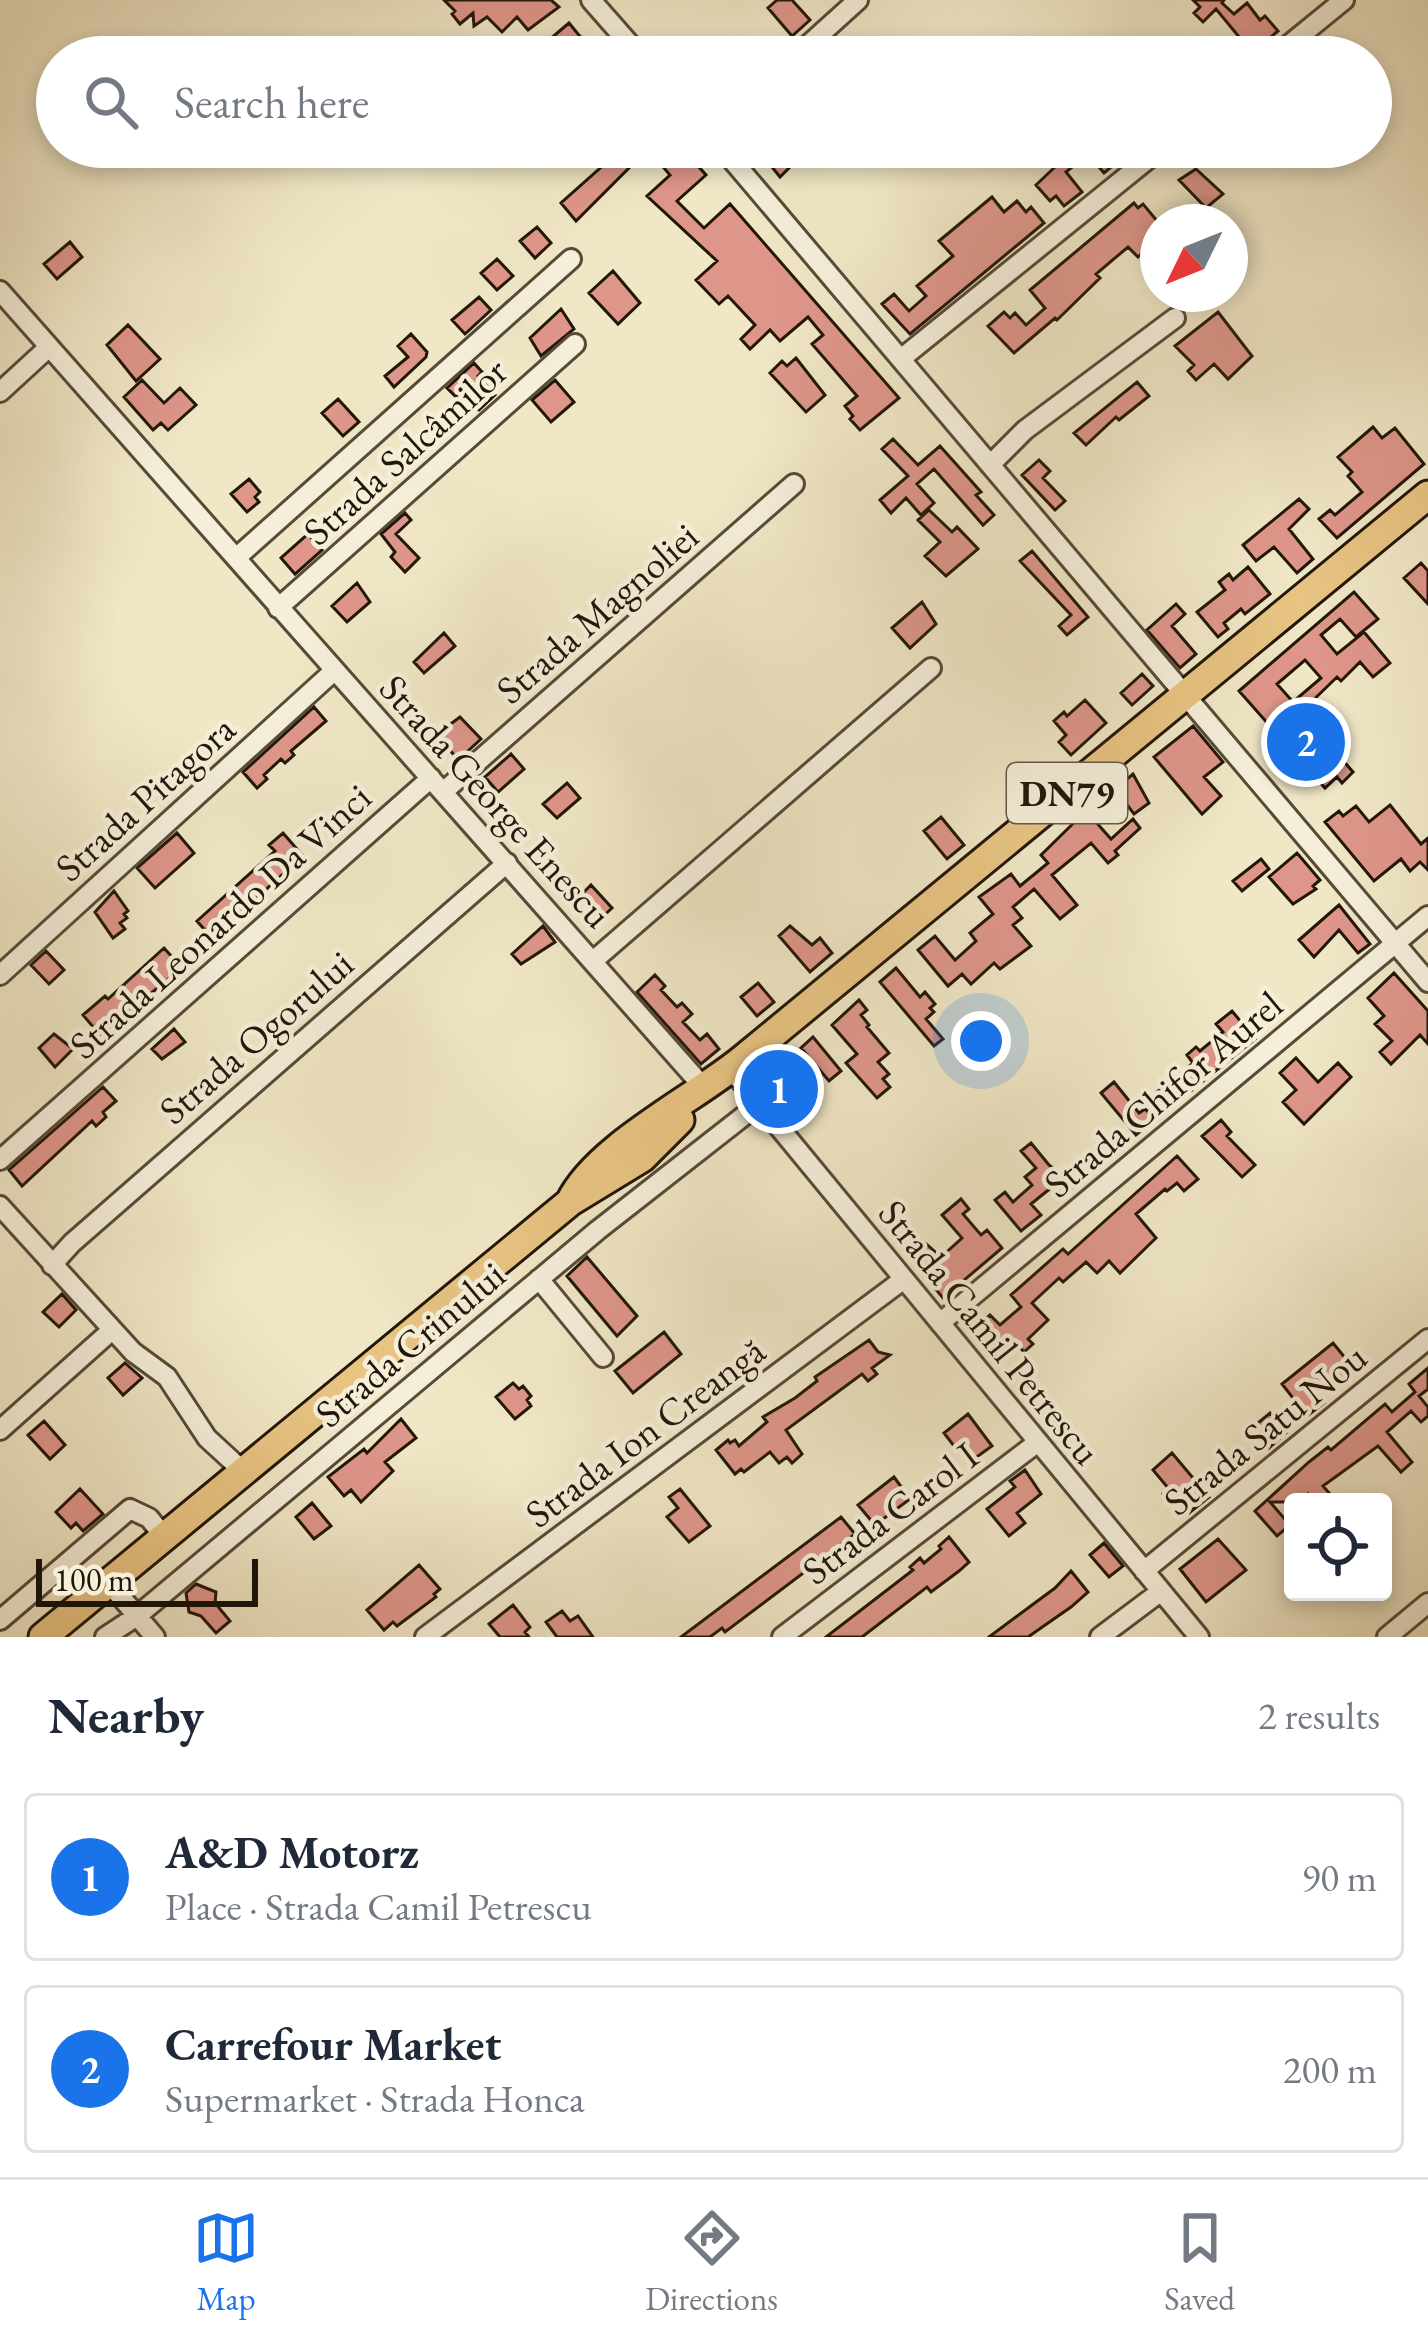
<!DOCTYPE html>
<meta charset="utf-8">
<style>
body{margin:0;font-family:"EB Garamond",serif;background:#f6f6f7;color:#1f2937}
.controls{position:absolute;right:36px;bottom:36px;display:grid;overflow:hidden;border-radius:12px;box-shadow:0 6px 18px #0003}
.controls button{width:108px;height:108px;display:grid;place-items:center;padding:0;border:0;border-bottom:3px solid #e0e1e3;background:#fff;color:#1f2937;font:60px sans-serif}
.compass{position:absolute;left:1140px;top:204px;width:108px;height:108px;border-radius:50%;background:#fff;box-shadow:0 6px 18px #0003;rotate:227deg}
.scale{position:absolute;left:36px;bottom:30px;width:222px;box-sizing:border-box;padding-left:12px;border:6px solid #221609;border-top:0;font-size:33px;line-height:42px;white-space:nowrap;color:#221609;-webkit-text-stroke:9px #f5efda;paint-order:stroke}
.you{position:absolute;left:981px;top:1041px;width:42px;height:42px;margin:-30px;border:9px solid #fff;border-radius:50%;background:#1a73e8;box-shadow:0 0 0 18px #1a73e833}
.badge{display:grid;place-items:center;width:78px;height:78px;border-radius:50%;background:#1a73e8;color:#fff;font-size:39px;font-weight:700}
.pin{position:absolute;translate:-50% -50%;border:6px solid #fff;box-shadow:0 3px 12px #0006}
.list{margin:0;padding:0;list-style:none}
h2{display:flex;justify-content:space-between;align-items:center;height:156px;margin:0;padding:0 48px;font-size:51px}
h2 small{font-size:39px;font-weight:400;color:#747a83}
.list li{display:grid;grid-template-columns:78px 1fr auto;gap:36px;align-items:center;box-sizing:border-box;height:168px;margin:0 24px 24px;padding:0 24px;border:3px solid #e0e1e3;border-radius:12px}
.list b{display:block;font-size:45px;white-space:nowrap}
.list p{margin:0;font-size:39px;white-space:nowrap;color:#747a83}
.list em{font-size:39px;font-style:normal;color:#747a83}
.icon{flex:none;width:66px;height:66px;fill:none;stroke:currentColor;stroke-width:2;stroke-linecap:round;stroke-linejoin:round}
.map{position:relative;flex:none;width:1428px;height:1637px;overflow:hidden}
.search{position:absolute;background:#fff;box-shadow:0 6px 18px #0003;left:36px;right:36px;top:36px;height:132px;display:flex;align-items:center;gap:30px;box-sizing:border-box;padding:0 42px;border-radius:66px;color:#747a83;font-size:45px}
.sheet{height:540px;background:#fff}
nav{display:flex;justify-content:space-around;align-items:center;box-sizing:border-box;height:168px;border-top:3px solid #e0e1e3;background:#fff;font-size:33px;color:#747a83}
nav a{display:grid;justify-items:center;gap:6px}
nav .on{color:#1a73e8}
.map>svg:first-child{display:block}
</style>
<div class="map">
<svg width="1428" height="1637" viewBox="0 0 1428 1637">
<rect width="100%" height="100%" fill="#f0e7c6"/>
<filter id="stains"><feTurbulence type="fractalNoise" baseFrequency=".00167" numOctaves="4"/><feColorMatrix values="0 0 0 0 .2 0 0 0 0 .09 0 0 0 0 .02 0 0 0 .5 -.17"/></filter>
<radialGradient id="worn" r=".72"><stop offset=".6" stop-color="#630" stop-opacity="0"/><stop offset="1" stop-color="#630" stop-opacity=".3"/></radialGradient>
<path fill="#de968a" stroke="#221609" stroke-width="3" fill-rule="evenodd" d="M 444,0 L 551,0 L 559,7 L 528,30 L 517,17 L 502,32 L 487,17 L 474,26 L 473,13 L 460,24 L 452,14 L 455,11 Z
M 777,0 L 792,0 L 810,20 L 792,36 L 768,8 Z
M 1193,0 L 1224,0 L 1222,3 L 1234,14 L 1247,3 L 1260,20 L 1265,16 L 1278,31 L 1247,57 L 1190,57 L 1209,41 L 1220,54 L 1240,38 L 1216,9 L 1203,22 L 1194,13 L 1200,7 Z
M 569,23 L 578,34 L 599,57 L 552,57 L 542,46 Z
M 611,147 L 681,147 L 706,175 L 677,201 L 704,228 L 730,204 L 899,398 L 860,430 L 850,419 L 853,416 L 845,406 L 857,396 L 812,344 L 823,335 L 808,317 L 780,341 L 770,330 L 750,349 L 741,339 L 755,325 L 728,296 L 719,304 L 696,280 L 717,261 L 647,196 L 670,175 L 648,149 L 576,221 L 561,203 L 617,153 Z
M 756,147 L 793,147 L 801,156 L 780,177 Z
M 1076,147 L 1103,147 L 1116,163 L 1104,173 L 1088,154 L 1066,172 L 1082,192 L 1064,206 L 1056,196 L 1050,201 L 1036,185 Z
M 1196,169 L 1223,194 L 1206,208 L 1179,180 Z
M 992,197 L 1004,212 L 1017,201 L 1026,212 L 1031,207 L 1044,223 L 910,334 L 882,304 L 894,294 L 909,311 L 926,296 L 917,286 L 953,256 L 939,241 Z
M 1134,203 L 1138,208 L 1143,204 L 1158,222 L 1158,239 L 1138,257 L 1128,247 L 1096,274 L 1100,278 L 1057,320 L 1055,318 L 1014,353 L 988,326 L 1004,312 L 1010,318 L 1015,313 L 1026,325 L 1045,308 L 1030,290 Z
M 537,227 L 551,243 L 535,258 L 520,241 Z
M 70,242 L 82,257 L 57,279 L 44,264 Z
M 497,259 L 513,276 L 497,290 L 481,273 Z
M 613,271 L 640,303 L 618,324 L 589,293 Z
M 479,297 L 491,310 L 465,334 L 452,320 Z
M 561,309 L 574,329 L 541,356 L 530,338 Z
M 1218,312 L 1252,356 L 1228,379 L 1214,364 L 1196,380 L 1188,371 L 1194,365 L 1175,346 Z
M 128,325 L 160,359 L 136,381 L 107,345 Z
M 411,334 L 427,352 L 426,357 L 394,387 L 385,376 L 408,357 L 398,346 Z
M 796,358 L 825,395 L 806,412 L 770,373 L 782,361 L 787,366 Z
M 474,363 L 482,372 L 478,376 L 495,395 L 479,410 L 461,392 L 456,397 L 447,388 Z
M 142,380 L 164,403 L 180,388 L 196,405 L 168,430 L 161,423 L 153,430 L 124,397 Z
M 555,380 L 574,402 L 551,422 L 532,400 Z
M 1137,382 L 1149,396 L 1119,420 L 1116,417 L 1086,445 L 1074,433 Z
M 338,399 L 359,422 L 343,436 L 322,413 Z
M 1373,427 L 1382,438 L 1395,428 L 1424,464 L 1337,538 L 1319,519 L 1330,510 L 1335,515 L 1362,492 L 1348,476 L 1352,472 L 1338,457 Z
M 893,439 L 918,465 L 940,446 L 981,492 L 976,495 L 994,515 L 983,525 L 934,469 L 917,484 L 934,503 L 921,515 L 906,498 L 891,513 L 880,500 L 908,476 L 882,449 Z
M 1039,460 L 1050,471 L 1043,478 L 1065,501 L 1055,510 L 1022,475 Z
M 249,479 L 260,492 L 255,497 L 259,502 L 247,512 L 231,494 Z
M 1299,499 L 1309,509 L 1289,529 L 1313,559 L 1297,573 L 1274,547 L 1256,561 L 1243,545 Z
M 929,510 L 952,532 L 957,527 L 978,549 L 946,576 L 925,556 L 940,542 L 918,520 Z
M 405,513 L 411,520 L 396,534 L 419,558 L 405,572 L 391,557 L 395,552 L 381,534 Z
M 308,534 L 322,550 L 295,574 L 281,558 Z
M 1032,551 L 1088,617 L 1067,635 L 1059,626 L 1071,615 L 1020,561 Z
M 1421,563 L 1428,571 L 1428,604 L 1404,578 Z
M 1248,567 L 1270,594 L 1245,614 L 1241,609 L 1224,623 L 1228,629 L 1218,637 L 1197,612 L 1225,590 L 1219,582 L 1229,574 L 1233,580 Z
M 357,583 L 370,602 L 347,622 L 332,606 Z
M 1354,592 L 1378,619 L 1356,637 L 1340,619 L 1321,635 L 1337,654 L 1364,632 L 1390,663 L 1373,677 L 1360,662 L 1341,681 L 1337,677 L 1301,712 L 1353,772 L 1342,783 L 1337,777 L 1325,788 L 1239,691 ZM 1305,660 L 1321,678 L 1293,702 L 1277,684 Z
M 922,602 L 936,624 L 910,648 L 892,628 Z
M 1176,604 L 1185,614 L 1172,626 L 1196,654 L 1180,668 L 1147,630 Z
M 444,633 L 455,646 L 424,673 L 414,662 Z
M 1142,674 L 1153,686 L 1132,705 L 1121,693 Z
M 1085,700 L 1106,723 L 1071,755 L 1059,742 L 1066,735 L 1054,721 L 1064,712 L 1067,716 Z
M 314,707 L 326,721 L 291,751 L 294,755 L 285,763 L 281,759 L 264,775 L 267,779 L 257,788 L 243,772 Z
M 460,717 L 481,739 L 458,760 L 437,734 Z
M 1193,726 L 1223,762 L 1204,777 L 1221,796 L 1202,814 L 1154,757 Z
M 511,754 L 524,769 L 498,792 L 485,777 Z
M 1133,774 L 1149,803 L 1134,814 L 1115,789 Z
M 567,783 L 580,798 L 557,818 L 543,804 Z
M 1093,804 L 1102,815 L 1095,821 L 1111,839 L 1133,819 L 1140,828 L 1115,851 L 1118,855 L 1108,863 L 1091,843 L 1052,875 L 1077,905 L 1060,919 L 1034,889 L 1013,907 L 1022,918 L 1013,925 L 1031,946 L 1000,969 L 994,963 L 971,984 L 962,974 L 948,986 L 918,950 L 935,936 L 955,960 L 976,941 L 970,933 L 993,914 L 979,897 L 1011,874 L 1020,886 L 1048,863 L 1041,855 Z
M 1390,805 L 1421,844 L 1428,838 L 1428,870 L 1420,862 L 1410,871 L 1401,859 L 1374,881 L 1325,822 L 1339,811 L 1343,816 L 1356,806 L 1369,822 Z
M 941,817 L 964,845 L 947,859 L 924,831 Z
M 177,833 L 194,853 L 155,888 L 137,868 Z
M 283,833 L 303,856 L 212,938 L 197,921 L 275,851 L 269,845 Z
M 1297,853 L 1320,880 L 1313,886 L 1316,889 L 1293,904 L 1269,877 Z
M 1261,859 L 1269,869 L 1242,891 L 1233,881 Z
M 591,885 L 612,908 L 597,922 L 585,910 L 592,904 L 583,893 Z
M 114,891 L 128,911 L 124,914 L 127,918 L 120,923 L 125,929 L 113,938 L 95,912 Z
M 1339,905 L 1370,944 L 1358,953 L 1339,930 L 1314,957 L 1299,940 Z
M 543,926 L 555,942 L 521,964 L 512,954 Z
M 790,926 L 812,945 L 820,938 L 832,953 L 810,972 L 779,936 Z
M 164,948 L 182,968 L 100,1035 L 83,1015 L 105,996 L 108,999 Z
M 46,951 L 64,970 L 49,984 L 31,965 Z
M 896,968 L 920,997 L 925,992 L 935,1004 L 930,1008 L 934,1012 L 926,1019 L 943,1039 L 934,1046 L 880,982 Z
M 1394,973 L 1428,1011 L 1428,1044 L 1420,1035 L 1391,1064 L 1380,1052 L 1392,1041 L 1375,1024 L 1384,1016 L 1368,998 Z
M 655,975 L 665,986 L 661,990 L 677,1007 L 682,1003 L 692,1014 L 683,1022 L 700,1040 L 707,1034 L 719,1049 L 701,1064 L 637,992 Z
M 758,983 L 774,1002 L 757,1016 L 741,997 Z
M 859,1000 L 867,1010 L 861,1015 L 869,1025 L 867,1027 L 889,1053 L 878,1062 L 889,1074 L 883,1079 L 890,1087 L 877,1098 L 846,1063 L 857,1054 L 832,1025 Z
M 1232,1011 L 1255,1039 L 1170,1108 L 1157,1092 L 1193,1063 L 1187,1055 L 1196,1047 L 1200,1051 L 1223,1032 L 1216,1024 Z
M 174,1029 L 185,1042 L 162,1059 L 152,1049 Z
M 54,1034 L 73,1049 L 55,1067 L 39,1048 Z
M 813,1037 L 841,1071 L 829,1081 L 801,1048 Z
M 1296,1058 L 1318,1082 L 1338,1063 L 1351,1077 L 1304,1124 L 1283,1102 L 1296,1090 L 1280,1073 Z
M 778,1065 L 789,1077 L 784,1082 L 795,1095 L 782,1106 L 760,1080 Z
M 1114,1082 L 1139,1113 L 1145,1109 L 1155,1119 L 1136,1135 L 1101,1093 Z
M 103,1087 L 116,1101 L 103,1112 L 106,1117 L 96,1126 L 92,1121 L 22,1186 L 9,1170 Z
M 1221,1120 L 1231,1132 L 1227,1136 L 1255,1165 L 1242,1177 L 1202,1136 Z
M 1031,1143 L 1049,1165 L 1060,1174 L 1064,1171 L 1075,1185 L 1060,1198 L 1052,1187 L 1031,1204 L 1041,1215 L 1021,1231 L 995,1200 L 1005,1192 L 1013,1202 L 1032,1185 L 1025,1177 L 1036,1168 L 1021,1151 Z
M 1177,1156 L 1198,1179 L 1184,1191 L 1177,1183 L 1167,1191 L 1165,1189 L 1136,1214 L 1156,1238 L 1120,1273 L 1109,1261 L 1097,1273 L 1086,1262 L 1063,1282 L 1059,1278 L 1032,1303 L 1048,1320 L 1028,1339 L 1033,1344 L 1024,1352 L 1016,1343 L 997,1360 L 971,1331 L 990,1315 L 1000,1325 L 1021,1307 L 1011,1295 L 1063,1249 L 1068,1254 Z
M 961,1199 L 969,1209 L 963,1214 L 981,1235 L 987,1230 L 1002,1248 L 943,1298 L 923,1274 L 929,1269 L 912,1253 L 923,1241 L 941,1257 L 962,1238 L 942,1215 Z
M 587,1257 L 637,1316 L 617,1336 L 567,1276 Z
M 62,1294 L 76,1310 L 59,1327 L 43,1312 Z
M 664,1332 L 681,1354 L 633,1393 L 615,1371 Z
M 869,1340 L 878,1352 L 890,1355 L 872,1368 L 877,1374 L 868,1381 L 862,1374 L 786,1430 L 802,1454 L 792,1463 L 787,1457 L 779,1463 L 770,1452 L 744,1472 L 741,1469 L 735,1474 L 716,1450 L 728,1440 L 730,1443 L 735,1440 L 739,1446 L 767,1422 L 763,1417 L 795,1398 L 817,1381 L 815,1377 Z
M 1333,1343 L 1355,1370 L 1341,1381 L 1334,1372 L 1312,1388 L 1324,1403 L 1307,1416 L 1282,1384 Z
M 125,1363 L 142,1378 L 123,1395 L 108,1378 Z
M 1428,1368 L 1428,1389 L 1419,1396 L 1428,1407 L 1428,1416 L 1421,1422 L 1411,1411 L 1387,1432 L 1412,1462 L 1401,1472 L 1378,1446 L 1323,1486 L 1337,1502 L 1315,1502 L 1308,1494 L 1299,1502 L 1270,1502 L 1290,1525 L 1277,1536 L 1255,1511 L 1309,1462 L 1328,1447 L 1331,1450 L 1385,1404 L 1392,1412 L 1415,1392 L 1409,1384 Z
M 513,1383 L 519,1389 L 523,1386 L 531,1396 L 527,1400 L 531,1406 L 515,1419 L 496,1397 Z
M 1270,1413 L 1287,1432 L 1269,1448 L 1252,1428 Z
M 968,1414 L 992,1446 L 974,1459 L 964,1445 L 957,1450 L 944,1433 Z
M 401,1419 L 416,1438 L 385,1462 L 393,1471 L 361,1502 L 351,1490 L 344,1496 L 328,1477 L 364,1449 L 367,1453 Z
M 44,1421 L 65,1445 L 50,1459 L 28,1435 Z
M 1172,1453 L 1209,1497 L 1189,1513 L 1178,1500 L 1172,1505 L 1163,1494 L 1169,1489 L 1153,1470 Z
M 1025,1470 L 1041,1494 L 1017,1513 L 1025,1523 L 1009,1536 L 987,1509 L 1015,1487 L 1010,1481 Z
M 894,1477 L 910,1499 L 875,1525 L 858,1505 Z
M 80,1489 L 103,1514 L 83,1531 L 76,1523 L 71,1528 L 56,1512 Z
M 680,1489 L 710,1526 L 689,1542 L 667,1517 L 678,1508 L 669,1497 Z
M 312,1503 L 331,1526 L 314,1539 L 296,1517 Z
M 841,1517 L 855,1534 L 725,1632 L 722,1628 L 710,1637 L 681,1637 Z
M 949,1537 L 969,1562 L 959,1571 L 931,1592 L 927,1587 L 862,1637 L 826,1637 L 913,1570 L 910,1567 L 920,1558 L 924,1563 L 941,1549 L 939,1546 Z
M 1218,1539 L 1246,1570 L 1206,1602 L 1180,1569 Z
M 1104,1543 L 1123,1566 L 1109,1577 L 1090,1555 Z
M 419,1565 L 440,1589 L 434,1594 L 436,1597 L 397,1626 L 393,1622 L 384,1630 L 367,1610 Z
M 1071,1571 L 1088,1592 L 1071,1607 L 1028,1637 L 989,1637 L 1055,1588 Z
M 196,1584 L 216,1592 L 215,1603 L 230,1621 L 216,1633 L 201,1616 L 189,1612 L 186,1593 Z
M 513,1605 L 530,1627 L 525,1632 L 529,1637 L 500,1637 L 489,1624 Z
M 562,1611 L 570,1621 L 578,1616 L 593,1637 L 557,1637 L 546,1622 Z"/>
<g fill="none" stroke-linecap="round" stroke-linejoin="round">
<g stroke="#564a38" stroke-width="24">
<path id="minor" d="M 591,0 L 641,57
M 795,57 L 858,0
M 1274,57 L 1344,0
M 721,147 L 1428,982
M 0,291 L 705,1089
M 902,358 L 1163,147
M 0,392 L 49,347
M 990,465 L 1025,430 L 1175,318
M 236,558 L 571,259
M 278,608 L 575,344
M 443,792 L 794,484
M 593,961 L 931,668
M 0,975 L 335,670
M 731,1069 L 1199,1637
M 0,1160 L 431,778
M 0,1206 L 133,1352 L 167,1377 L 207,1438 L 244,1472
M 52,1265 L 72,1243 L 507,863
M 539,1279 L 603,1357
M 940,1323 L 1428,916
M 0,1430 L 112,1330
M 1144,1571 L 1428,1339
M 109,1583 L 155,1637
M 0,1620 L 130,1509 L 149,1518 L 163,1535
M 105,1637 L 137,1616 L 598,1230 L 759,1104
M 425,1637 L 904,1279
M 782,1637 L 1038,1442
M 1100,1637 L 1160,1592
M 1387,1637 L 1428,1603"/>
</g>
<g stroke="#221609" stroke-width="33">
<path id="highway" d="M 570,1202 C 596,1147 696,1098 744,1058 C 972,871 1200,683 1428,495
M 43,1637 L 570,1202 L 642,1158 L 680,1120"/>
</g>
<use href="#minor" stroke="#f5efda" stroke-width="18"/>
<use href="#highway" stroke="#e8c483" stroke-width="27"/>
</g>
<g text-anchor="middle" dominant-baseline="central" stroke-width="9" stroke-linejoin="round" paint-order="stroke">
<rect fill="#f5efda" stroke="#615748" stroke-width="3" x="1007" y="763" width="120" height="60" rx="9"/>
<g font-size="36" font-weight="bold" fill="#221609">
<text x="1067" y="793">DN79</text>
</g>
<g font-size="39" fill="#221609" stroke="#f5efda">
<text transform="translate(405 451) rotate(-42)">Strada Salcâmilor</text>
<text transform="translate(597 613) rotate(-41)">Strada Magnoliei</text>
<text transform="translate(145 798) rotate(-42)">Strada Pitagora</text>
<text transform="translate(496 801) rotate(48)">Strada George Enescu</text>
<text transform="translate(220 921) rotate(-42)">Strada Leonardo Da Vinci</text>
<text transform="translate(256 1037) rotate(-41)">Strada Ogorului</text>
<text transform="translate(1163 1094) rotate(-40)">Strada Chifor Aurel</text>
<text transform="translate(990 1332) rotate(51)">Strada Camil Petrescu</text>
<text transform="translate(410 1344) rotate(-40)">Strada Crinului</text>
<text transform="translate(1265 1429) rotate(-39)">Strada Satu Nou</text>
<text transform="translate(645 1432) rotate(-37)">Strada Ion Creangă</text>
<text transform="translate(890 1513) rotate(-37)">Strada Carol I</text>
</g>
</g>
<rect width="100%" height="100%" filter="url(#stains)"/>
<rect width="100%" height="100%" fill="url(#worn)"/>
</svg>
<div class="controls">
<button><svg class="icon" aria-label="locate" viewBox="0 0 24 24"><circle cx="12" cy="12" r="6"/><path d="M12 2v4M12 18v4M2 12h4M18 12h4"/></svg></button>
</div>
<svg class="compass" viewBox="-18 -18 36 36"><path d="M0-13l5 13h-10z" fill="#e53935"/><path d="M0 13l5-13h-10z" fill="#747a83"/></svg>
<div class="scale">100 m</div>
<div class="you"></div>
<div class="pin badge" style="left:779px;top:1089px">1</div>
<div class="pin badge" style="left:1306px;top:742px">2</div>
<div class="search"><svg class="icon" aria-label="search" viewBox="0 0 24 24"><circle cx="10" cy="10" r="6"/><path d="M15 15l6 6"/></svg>Search here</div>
</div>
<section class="sheet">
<h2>Nearby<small>2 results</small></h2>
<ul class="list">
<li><span class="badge">1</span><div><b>A&amp;D Motorz</b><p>Place · Strada Camil Petrescu</p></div><em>90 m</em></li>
<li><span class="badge">2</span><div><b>Carrefour Market</b><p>Supermarket · Strada Honca</p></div><em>200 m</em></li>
</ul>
</section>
<nav>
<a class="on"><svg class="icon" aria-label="map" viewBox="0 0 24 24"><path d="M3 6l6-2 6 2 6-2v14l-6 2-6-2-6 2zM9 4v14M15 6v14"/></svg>Map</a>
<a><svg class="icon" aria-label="directions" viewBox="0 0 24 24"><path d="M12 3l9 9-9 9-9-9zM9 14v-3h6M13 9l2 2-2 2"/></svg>Directions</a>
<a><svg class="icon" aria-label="saved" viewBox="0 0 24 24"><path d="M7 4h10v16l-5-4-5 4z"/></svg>Saved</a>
</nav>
